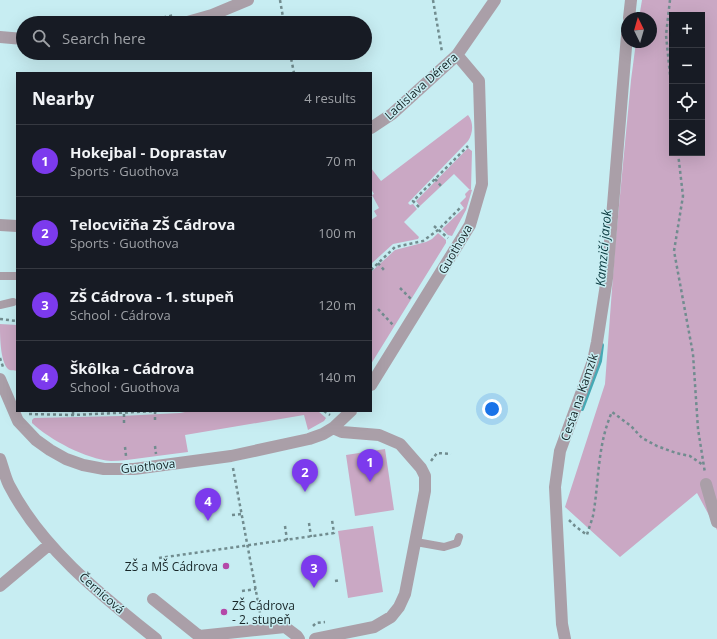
<!DOCTYPE html>
<meta charset="utf-8">
<style>
body{margin:0;font-family:"Open Sans",sans-serif;background:#242831;color:#f1f3f6}
.controls{position:absolute;right:12px;top:12px;display:grid;overflow:hidden;border-radius:0px;box-shadow:0 4px 16px #0002}
.controls button{width:36px;height:36px;display:grid;place-items:center;padding:0;border:0;border-bottom:1px solid #363941;background:#171b24;color:#f1f3f6;font:20px sans-serif}
.compass{position:absolute;left:621px;top:12px;width:36px;height:36px;border-radius:50%;background:#171b24;box-shadow:0 4px 16px #0002;rotate:355deg}
.you{position:absolute;left:492px;top:409px;width:14px;height:14px;margin:-10px;border:3px solid #fff;border-radius:50%;background:#1a73e8;box-shadow:0 0 0 6px #1a73e833}
.badge{display:grid;place-items:center;width:26px;height:26px;border-radius:50%;background:#7c3aed;color:#fff;font-size:13px;font-weight:700}
.pin{position:absolute;translate:-50% -33px;filter:drop-shadow(0 1px 2px #0008)}
.pin::after{content:'';position:absolute;top:21px;width:14px;height:12px;background:inherit;clip-path:polygon(0 0,100% 0,50% 100%)}
.list{margin:0;padding:0;list-style:none}
h2{display:flex;justify-content:space-between;align-items:center;height:52px;margin:0;padding:0 16px;font-size:17px}
h2 small{font-size:13px;font-weight:400;color:#9ea1a6}
.list li{display:grid;grid-template-columns:26px 1fr auto;gap:12px;align-items:center;box-sizing:border-box;height:72px;padding:0 16px;border-top:1px solid #363941}
.list b{display:block;font-size:15px;white-space:nowrap}
.list p{margin:0;font-size:13px;white-space:nowrap;color:#9ea1a6}
.list em{font-size:13px;font-style:normal;color:#9ea1a6}
.icon{flex:none;width:22px;height:22px;fill:none;stroke:currentColor;stroke-width:2;stroke-linecap:round;stroke-linejoin:round}
.map{position:relative;flex:none;width:717px;height:639px;overflow:hidden}
.search{position:absolute;background:#171b24;box-shadow:0 4px 16px #0002;left:16px;top:16px;width:356px;height:44px;display:flex;align-items:center;gap:10px;box-sizing:border-box;padding:0 14px;border-radius:22px;color:#9ea1a6;font-size:15px}
.panel{position:absolute;background:#171b24;box-shadow:0 4px 16px #0002;left:16px;top:72px;width:356px;height:340px;border-radius:0px}
.map>svg:first-child{display:block}
</style>
<div class="map">
<svg width="717" height="639" viewBox="0 0 717 639">
<rect width="100%" height="100%" fill="#c7edf2"/>
<path fill="#caa8c4" fill-rule="evenodd" d="M 642,0 L 717,0 L 717,530 L 697,493 L 620,557 L 565,507 L 605,384 L 615,248 L 631,80 L 636,42 L 651,42 L 651,18 L 639,18 ZM 672,15 L 702,15 L 702,153 L 672,153 Z
M 468,115 C 474,122 473,134 468,141 L 408,203 L 410,205 L 413,204 L 417,209 L 404,222 L 419,237 L 418,239 L 393,244 L 371,264 L 371,220 L 377,216 L 374,211 L 379,208 L 372,195 L 374,194 L 371,189 L 371,168 L 381,181 Z
M 468,148 L 472,151 L 471,189 L 469,189 L 454,174 L 420,206 L 416,201 Z
M 470,189 L 472,190 L 466,210 L 452,236 L 448,235 L 442,229 L 464,208 L 460,203 L 466,197 L 465,194 Z
M 438,233 L 446,240 L 446,243 L 371,364 L 371,272 L 395,250 L 426,242 L 432,239 Z
M 0,324 L 17,325 L 17,371 C 14,370 10,371 8,369 C 0,361 0,335 0,324 Z
M 190,411 L 318,411 L 326,418 L 324,421 L 308,430 L 304,415 L 185,435 L 188,452 C 172,454 157,456 142,458 C 132,459 121,461 111,461 C 86,459 50,440 32,423 L 32,420 L 34,418 L 121,416 L 180,413 Z
M 385,449 L 394,510 L 355,516 L 346,455 Z
M 373,526 L 383,592 L 348,598 L 338,531 Z"/>
<g fill="none" stroke-linecap="round" stroke-linejoin="round">
<path stroke="#45a9b5" stroke-width="4" d="M 582,409 L 600,361 L 602,345"/>
<path stroke="#718c8f" stroke-width="2.5" stroke-dasharray="3 3" stroke-linecap="butt" d="M 280,0 L 284,23
M 433,0 L 442,52
M 670,0 L 666,35 L 672,95
M 140,23 L 174,15
M 290,53 L 294,73
M 678,153 L 683,196 L 674,251 L 693,354 L 698,429 L 705,473
M 435,179 L 441,186
M 419,207 L 413,201 L 468,146
M 434,226 L 448,238
M 378,263 L 384,270
M 371,270 L 395,247 L 423,241 L 438,230 L 461,207
M 400,288 L 411,299
M 378,309 L 394,326
M 0,319 L 17,321
M 0,358 L 3,367
M 155,411 L 155,422
M 324,411 L 330,415
M 29,414 L 73,415 L 157,411
M 124,414 L 124,423
M 73,415 L 73,411
M 155,446 L 156,454
M 125,447 L 126,456
M 431,461 L 437,453 L 451,454
M 233,468 L 261,618
M 232,515 L 242,514
M 569,520 L 575,526 L 587,535 C 589,527 593,519 594,510 C 599,477 598,443 612,412 L 631,426 L 642,438 L 657,446 L 676,453 L 690,456 L 703,465
M 309,523 L 311,537
M 285,526 L 287,540
M 159,558 L 334,533 L 332,520
M 335,581 L 340,580
M 242,591 L 256,589
M 313,626 L 316,623 L 325,622"/>
<path stroke="#aa9fa8" stroke-width="8" d="M 0,276 L 17,276
M 0,305 L 13,302
M 416,542 L 444,547 L 457,543 L 459,537"/>
<path stroke="#aa9fa8" stroke-width="12" d="M 629,18 L 631,0
M 184,23 L 212,15 L 248,0
M 0,37 L 23,39
M 371,128 L 392,114 L 457,55 L 495,0
M 0,225 L 17,226
M 0,379 L 18,421 L 36,440 L 50,450 L 66,459 L 83,465 L 104,469 L 134,469 L 231,456 L 309,439 L 323,434 L 333,428 L 351,411
M 371,385 L 470,225 L 482,184 L 479,81 L 457,55
M 0,459 C 3,467 5,477 9,485 C 42,549 101,595 156,639
M 706,484 L 717,522
M 0,586 L 50,544
M 153,599 L 199,636 L 285,627 L 297,636 L 299,639
M 315,639 L 374,627 L 391,617 L 399,607 L 405,594 L 425,491 L 425,476 L 421,468 L 400,444 L 379,435 L 342,432 L 333,428
M 565,639 L 562,624 L 555,487 L 560,451 L 593,361 L 597,342 L 607,278 L 627,35"/>
</g>
<g fill="#b448a8" stroke="#c7edf2" stroke-width="1.5">
<circle cx="226" cy="566" r="4"/>
<circle cx="224" cy="612" r="4"/>
</g>
<g text-anchor="middle" dominant-baseline="central" stroke-width="3" stroke-linejoin="round" paint-order="stroke">
<g font-size="12" fill="#172527" stroke="#c7edf2">
<text transform="translate(421 86) rotate(-42)">Ladislava Dérera</text>
<text transform="translate(455 249) rotate(-60)">Guothova</text>
<text transform="translate(579 397) rotate(-71)">Cesta na Kamzík</text>
<text transform="translate(148 466) rotate(-6)">Guothova</text>
<text transform="translate(102 593) rotate(41)">Černicová</text>
</g>
<g font-size="12" fill="#172527" stroke="#c7edf2" text-anchor="end">
<text x="218" y="566">ZŠ a MŠ Cádrova</text>
<text x="232" y="605" text-anchor="start">ZŠ Cádrova<tspan x="232" dy="14">- 2. stupeň</tspan></text>
</g>
<g font-size="13" font-style="italic" fill="#09393e" stroke="#c7edf2">
<text transform="translate(603 248) rotate(-85)">Kamzičí jarok</text>
</g>
</g>
</svg>
<div class="controls">
<button>+</button>
<button>−</button>
<button><svg class="icon" aria-label="locate" viewBox="0 0 24 24"><circle cx="12" cy="12" r="6"/><path d="M12 2v4M12 18v4M2 12h4M18 12h4"/></svg></button>
<button><svg class="icon" aria-label="layers" viewBox="0 0 24 24"><path d="M12 4l9 5-9 5-9-5zM3 14l9 5 9-5"/></svg></button>
</div>
<svg class="compass" viewBox="-18 -18 36 36"><path d="M0-13l5 13h-10z" fill="#e53935"/><path d="M0 13l5-13h-10z" fill="#9ea1a6"/></svg>
<div class="you"></div>
<div class="pin badge" style="left:370px;top:482px">1</div>
<div class="pin badge" style="left:305px;top:492px">2</div>
<div class="pin badge" style="left:314px;top:588px">3</div>
<div class="pin badge" style="left:208px;top:521px">4</div>
<div class="search"><svg class="icon" aria-label="search" viewBox="0 0 24 24"><circle cx="10" cy="10" r="6"/><path d="M15 15l6 6"/></svg>Search here</div>
<section class="panel">
<h2>Nearby<small>4 results</small></h2>
<ul class="list">
<li><span class="badge">1</span><div><b>Hokejbal - Doprastav</b><p>Sports · Guothova</p></div><em>70 m</em></li>
<li><span class="badge">2</span><div><b>Telocvičňa ZŠ Cádrova</b><p>Sports · Guothova</p></div><em>100 m</em></li>
<li><span class="badge">3</span><div><b>ZŠ Cádrova - 1. stupeň</b><p>School · Cádrova</p></div><em>120 m</em></li>
<li><span class="badge">4</span><div><b>Škôlka - Cádrova</b><p>School · Guothova</p></div><em>140 m</em></li>
</ul>
</section>
</div>
